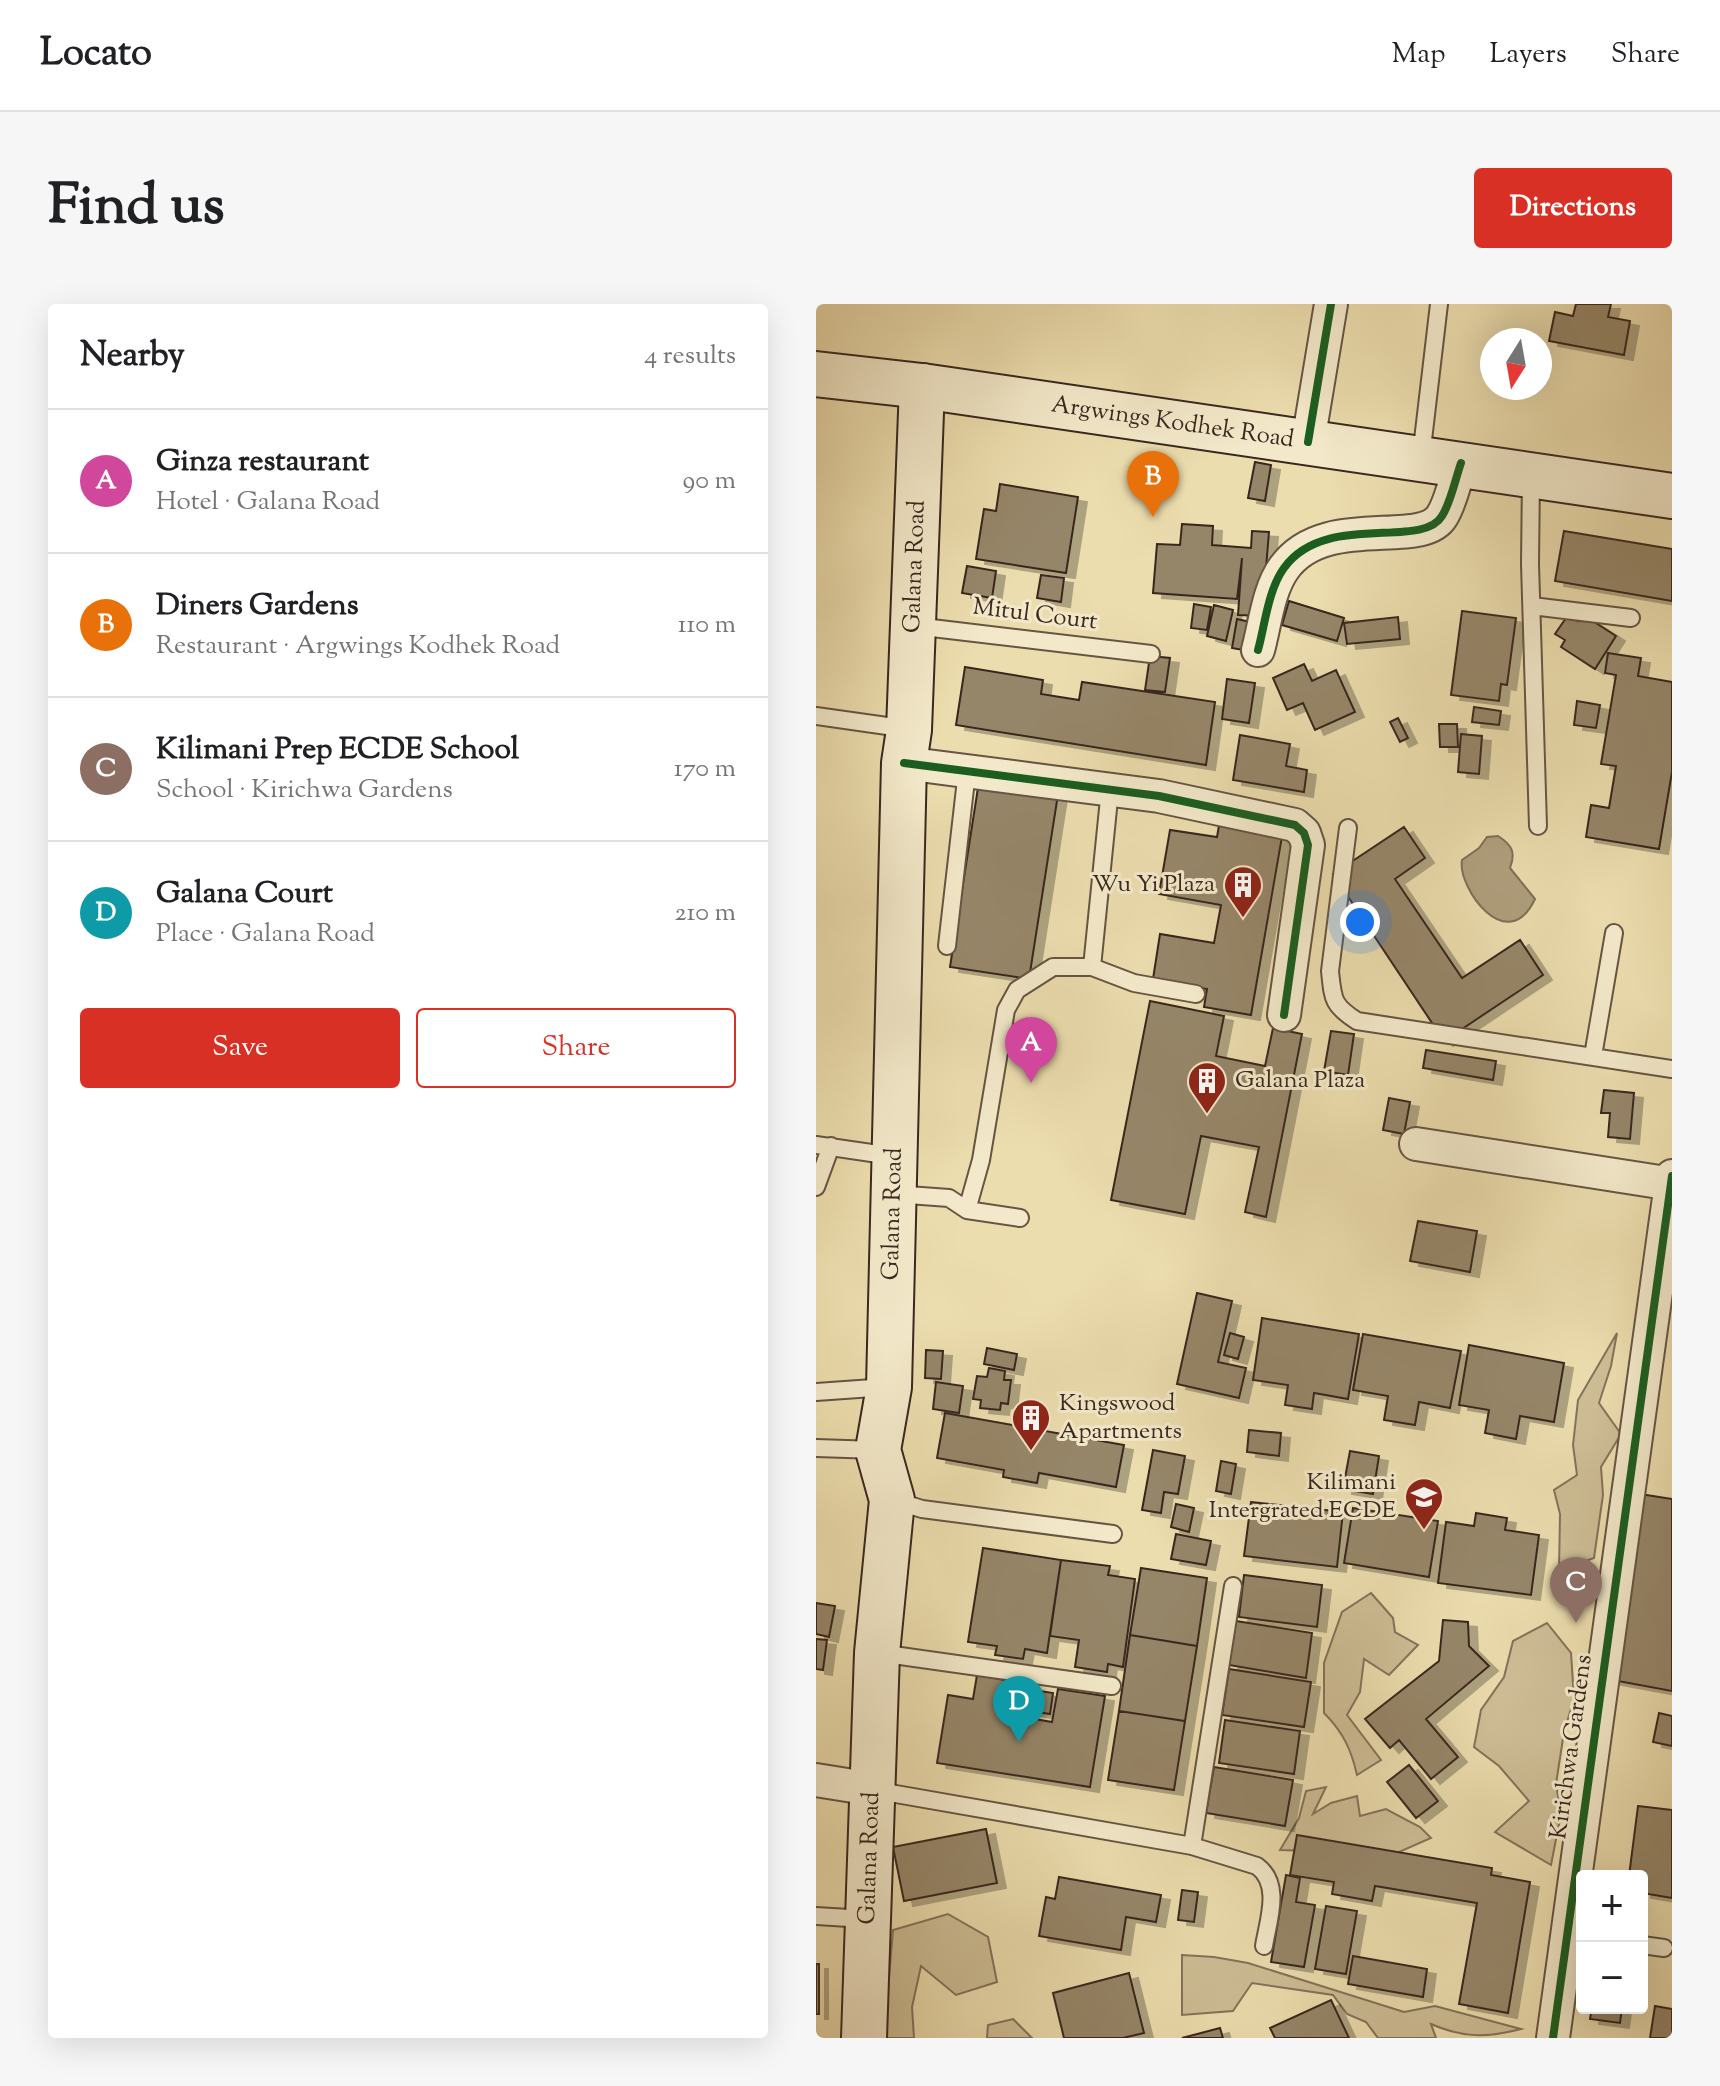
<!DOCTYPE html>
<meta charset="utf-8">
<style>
body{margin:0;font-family:"Sorts Mill Goudy",serif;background:#f6f6f6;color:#202124}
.controls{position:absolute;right:24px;bottom:24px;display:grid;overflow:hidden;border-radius:8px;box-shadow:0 8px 32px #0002}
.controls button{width:72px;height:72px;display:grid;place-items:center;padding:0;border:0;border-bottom:2px solid #e0e0e0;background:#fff;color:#202124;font:40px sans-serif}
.compass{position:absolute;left:664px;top:24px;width:72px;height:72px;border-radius:50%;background:#fff;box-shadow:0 8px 32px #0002;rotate:191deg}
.you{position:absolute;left:544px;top:618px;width:28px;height:28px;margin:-20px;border:6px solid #fff;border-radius:50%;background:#1a73e8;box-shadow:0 0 0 12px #1a73e833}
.badge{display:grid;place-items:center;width:52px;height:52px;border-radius:50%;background:#d93025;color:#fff;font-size:26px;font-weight:700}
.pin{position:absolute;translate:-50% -66px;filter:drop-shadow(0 2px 4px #0008)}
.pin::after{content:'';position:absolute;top:42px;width:28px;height:24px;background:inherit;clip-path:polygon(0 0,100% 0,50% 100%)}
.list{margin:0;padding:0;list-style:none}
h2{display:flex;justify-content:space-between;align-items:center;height:104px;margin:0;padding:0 32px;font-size:34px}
h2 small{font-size:26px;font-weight:400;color:#757577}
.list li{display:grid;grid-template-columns:52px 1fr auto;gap:24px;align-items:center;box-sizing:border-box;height:144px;padding:0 32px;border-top:2px solid #e0e0e0}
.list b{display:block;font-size:30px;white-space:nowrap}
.list p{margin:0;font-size:26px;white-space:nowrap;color:#757577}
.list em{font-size:26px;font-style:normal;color:#757577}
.actions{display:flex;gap:16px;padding:24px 32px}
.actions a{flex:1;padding:18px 0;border:2px solid #d93025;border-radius:8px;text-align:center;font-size:28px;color:#d93025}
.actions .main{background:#d93025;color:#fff}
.map{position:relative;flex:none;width:856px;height:1734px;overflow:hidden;border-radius:8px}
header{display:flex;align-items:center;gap:48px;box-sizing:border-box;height:112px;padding:0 40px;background:#fff;border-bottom:2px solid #e0e0e0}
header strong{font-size:38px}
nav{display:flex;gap:44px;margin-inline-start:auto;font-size:28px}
.intro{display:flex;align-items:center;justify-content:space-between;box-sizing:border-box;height:192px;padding:0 48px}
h1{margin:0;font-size:56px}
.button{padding:20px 36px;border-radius:8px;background:#d93025;color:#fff;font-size:28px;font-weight:700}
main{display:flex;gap:48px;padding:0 48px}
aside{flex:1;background:#fff;border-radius:8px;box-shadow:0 8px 32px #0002}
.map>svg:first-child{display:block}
</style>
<header>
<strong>Locato</strong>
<nav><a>Map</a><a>Layers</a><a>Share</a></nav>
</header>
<div class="intro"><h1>Find us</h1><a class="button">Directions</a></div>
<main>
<aside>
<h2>Nearby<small>4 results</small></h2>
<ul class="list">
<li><span class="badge" style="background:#d1479c">A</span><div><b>Ginza restaurant</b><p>Hotel · Galana Road</p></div><em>90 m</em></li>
<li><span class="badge" style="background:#e8710a">B</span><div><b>Diners Gardens</b><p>Restaurant · Argwings Kodhek Road</p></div><em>110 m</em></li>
<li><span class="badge" style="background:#8d6e63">C</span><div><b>Kilimani Prep ECDE School</b><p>School · Kirichwa Gardens</p></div><em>170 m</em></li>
<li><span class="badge" style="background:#0f9aa8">D</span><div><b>Galana Court</b><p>Place · Galana Road</p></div><em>210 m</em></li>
</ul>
<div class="actions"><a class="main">Save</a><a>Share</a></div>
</aside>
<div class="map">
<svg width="856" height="1734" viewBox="0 0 856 1734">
<defs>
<filter id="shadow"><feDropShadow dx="9" dy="5" stdDeviation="0" flood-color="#0004"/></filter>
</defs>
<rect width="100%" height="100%" fill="#ecddae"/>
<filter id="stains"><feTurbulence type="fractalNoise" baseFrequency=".0025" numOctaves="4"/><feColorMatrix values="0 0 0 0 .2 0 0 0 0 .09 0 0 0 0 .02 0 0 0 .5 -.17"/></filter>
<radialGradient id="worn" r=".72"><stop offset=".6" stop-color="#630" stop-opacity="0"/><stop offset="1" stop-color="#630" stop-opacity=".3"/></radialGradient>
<path fill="#cebe96" stroke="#84735a" stroke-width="2" d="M 801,1029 L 795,1062 L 783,1099 L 805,1130 L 785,1163 L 787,1191 L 778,1254 L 743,1267 L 744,1210 L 738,1186 L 761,1171 L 757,1141 L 762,1096 Z
M 555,1289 L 577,1314 L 579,1328 L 602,1341 L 573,1371 L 548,1355 L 544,1388 L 531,1411 L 565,1456 L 541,1471 C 535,1445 527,1428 508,1409 L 508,1359 L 526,1308 Z
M 731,1319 L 755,1349 L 758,1395 L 748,1428 L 740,1480 L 745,1510 L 735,1561 L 679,1528 L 713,1497 L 683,1462 L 658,1443 L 665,1406 L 688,1373 L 697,1337 Z
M 510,1483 L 497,1510 L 515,1499 L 541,1492 L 544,1512 L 570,1505 L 604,1523 L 615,1534 L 565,1556 L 496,1547 L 464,1546 L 483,1514 L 490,1487 Z
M 132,1610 L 172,1633 L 181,1678 L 140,1691 L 105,1662 L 96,1703 L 98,1734 L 68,1734 L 77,1626 Z
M 366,1651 L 398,1653 L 432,1659 L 588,1708 L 619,1702 L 705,1725 C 671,1734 647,1734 615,1720 L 620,1734 L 562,1734 L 550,1718 L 531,1710 L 517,1691 L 436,1679 L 417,1707 L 366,1711 Z
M 197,1715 L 216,1734 L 171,1734 L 172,1721 Z"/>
<path fill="#af9f7d" stroke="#806f57" stroke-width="2" d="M 682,532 C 696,541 700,548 694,564 L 719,595 C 691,654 641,583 646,556 L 663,544 L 671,533 Z"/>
<path fill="#968669" stroke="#39281f" stroke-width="2" filter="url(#shadow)" d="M 760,0 L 795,0 L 792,13 L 814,17 L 808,51 L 733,37 L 739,8 L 757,12 Z
M 439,158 L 455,161 L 449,197 L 432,194 Z
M 184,180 L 262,193 L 250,269 L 160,255 L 168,205 L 180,207 Z
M 366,220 L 397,222 L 396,241 L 435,244 L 436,227 L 453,228 L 446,312 L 422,311 L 426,254 L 421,295 L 337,289 L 341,240 L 364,241 Z
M 748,227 L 856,245 L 856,297 L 739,277 Z
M 151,262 L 180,267 L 176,294 L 146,289 Z
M 225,271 L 248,274 L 245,298 L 221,294 Z
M 473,297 L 528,314 L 521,337 L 466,321 Z
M 378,300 L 395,303 L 391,326 L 375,324 Z
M 398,301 L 417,306 L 410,337 L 391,332 Z
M 646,307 L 700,314 L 691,381 L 685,380 L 683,397 L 635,391 Z
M 766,310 L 800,332 L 779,365 L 745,343 L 749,336 L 739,330 L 752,311 L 762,317 Z
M 582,313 L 584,335 L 531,340 L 528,319 Z
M 421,315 L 439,319 L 433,347 L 416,344 Z
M 792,349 L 825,354 L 822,372 L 856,378 L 856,468 L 843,545 L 770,533 L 775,501 L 793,504 L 800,462 L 785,460 L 800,371 L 789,369 Z
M 334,352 L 354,354 L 349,388 L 329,386 Z
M 488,360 L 496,377 L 520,366 L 539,408 L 499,426 L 487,399 L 471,406 L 457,374 Z
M 149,363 L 227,376 L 225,390 L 263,396 L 266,378 L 399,398 L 390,461 L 140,421 Z
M 411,375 L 439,379 L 433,419 L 406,415 Z
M 761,397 L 784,401 L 780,424 L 758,421 Z
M 658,403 L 685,407 L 683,421 L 656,418 Z
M 582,414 L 592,434 L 584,438 L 574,418 Z
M 623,420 L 641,420 L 642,443 L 624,443 Z
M 645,430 L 666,432 L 663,470 L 642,468 Z
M 424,431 L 474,440 L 470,462 L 491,466 L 488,488 L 417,476 Z
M 164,471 L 243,484 L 213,675 L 134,663 Z
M 405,510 L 468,521 L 435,711 L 388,703 L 391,685 L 337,675 L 344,630 L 398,639 L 405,601 L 343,590 L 354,526 L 401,533 Z
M 588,523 L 609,554 L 579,575 L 646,674 L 704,636 L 727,671 L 628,737 L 517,570 Z
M 334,697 L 408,712 L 400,752 L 449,762 L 457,724 L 486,730 L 450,913 L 429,908 L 443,843 L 385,832 L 369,910 L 295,896 Z
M 515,727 L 538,730 L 532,771 L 508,767 Z
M 610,746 L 680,757 L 677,776 L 607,764 Z
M 788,786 L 818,789 L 814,835 L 792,833 L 794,809 L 785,809 Z
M 573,794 L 594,798 L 588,830 L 567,826 Z
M 602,917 L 661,927 L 654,968 L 594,957 Z
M 381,989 L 416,997 L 402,1058 L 430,1064 L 423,1094 L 361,1080 Z
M 446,1014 L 543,1030 L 532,1095 L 498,1089 L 496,1105 L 469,1101 L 472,1081 L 437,1076 Z
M 414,1029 L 428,1033 L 422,1055 L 408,1051 Z
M 547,1030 L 645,1047 L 634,1104 L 603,1098 L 599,1121 L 568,1116 L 572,1092 L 537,1086 Z
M 653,1041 L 748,1059 L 738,1118 L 704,1112 L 700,1135 L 669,1129 L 673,1106 L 643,1101 Z
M 171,1044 L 201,1050 L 198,1066 L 168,1060 Z
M 110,1046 L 127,1047 L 125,1075 L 109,1074 Z
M 173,1064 L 189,1067 L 188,1076 L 195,1076 L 192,1100 L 185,1099 L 184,1106 L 164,1104 L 165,1096 L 157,1095 L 161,1072 L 171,1073 Z
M 120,1078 L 147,1082 L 143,1109 L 117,1105 Z
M 129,1109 L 308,1141 L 300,1183 L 223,1169 L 221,1179 L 187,1173 L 188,1166 L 121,1154 Z
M 433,1126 L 465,1129 L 463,1152 L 431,1148 Z
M 337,1146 L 369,1152 L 362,1190 L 348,1188 L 345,1209 L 326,1206 Z
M 534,1147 L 563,1152 L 557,1190 L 527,1185 Z
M 405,1157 L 420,1160 L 415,1190 L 400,1187 Z
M 824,1190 L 856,1195 L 856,1387 L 791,1375 Z
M 435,1198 L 527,1208 L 521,1263 L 428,1252 Z
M 360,1200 L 378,1204 L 373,1228 L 355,1223 Z
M 537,1204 L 622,1217 L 613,1273 L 528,1259 Z
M 660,1209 L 691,1214 L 689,1226 L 723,1231 L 715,1291 L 622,1279 L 630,1218 L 658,1222 Z
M 360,1230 L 395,1237 L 390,1261 L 355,1255 Z
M 167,1244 L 245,1256 L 231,1349 L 209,1345 L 207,1355 L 179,1351 L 181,1342 L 152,1338 Z
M 245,1256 L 294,1262 L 292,1271 L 319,1275 L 307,1363 L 292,1360 L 291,1368 L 259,1363 L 263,1336 L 234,1332 Z
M 325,1264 L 391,1274 L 381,1342 L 314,1331 Z
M 428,1271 L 506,1281 L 501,1323 L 423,1313 Z
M 0,1299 L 19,1302 L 13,1333 L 0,1330 Z
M 627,1316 L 652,1318 L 653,1342 L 673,1362 L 610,1415 L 642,1453 L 615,1475 L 583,1436 L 574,1444 L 549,1415 L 623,1357 Z
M 420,1317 L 496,1329 L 490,1374 L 413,1361 Z
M 314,1331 L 381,1342 L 369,1417 L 303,1407 Z
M 0,1335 L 11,1336 L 7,1366 L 0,1365 Z
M 413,1365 L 495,1378 L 488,1423 L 406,1411 Z
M 161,1371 L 195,1377 L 190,1410 L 236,1418 L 242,1385 L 289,1392 L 274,1483 L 121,1459 L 132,1391 L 157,1395 Z
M 199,1383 L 237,1389 L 234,1410 L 195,1404 Z
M 303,1407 L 369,1417 L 358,1486 L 292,1476 Z
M 843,1409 L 856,1412 L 856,1442 L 837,1438 Z
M 409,1416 L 484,1427 L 478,1470 L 403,1459 Z
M 593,1461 L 622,1497 L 600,1514 L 571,1478 Z
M 398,1463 L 477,1476 L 469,1522 L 390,1509 Z
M 822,1502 L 856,1506 L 856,1594 L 826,1589 L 826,1572 L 813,1572 Z
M 170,1525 L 181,1579 L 88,1597 L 77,1543 Z
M 481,1531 L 676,1564 L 675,1571 L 714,1578 L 692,1709 L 643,1700 L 661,1599 L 559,1582 L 556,1597 L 516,1590 L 518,1578 L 474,1571 Z
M 470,1571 L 484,1574 L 480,1598 L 499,1601 L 488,1663 L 455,1658 Z
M 243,1573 L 345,1591 L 340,1618 L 310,1613 L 305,1646 L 223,1632 L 230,1593 L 239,1595 Z
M 366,1586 L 382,1588 L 378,1618 L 362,1616 Z
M 510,1602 L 541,1607 L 530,1670 L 499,1665 Z
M 537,1652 L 611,1665 L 607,1693 L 532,1680 Z
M 0,1660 L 3,1660 L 3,1710 L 0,1710 Z
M 313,1669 L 328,1729 L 307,1734 L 248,1734 L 237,1689 Z
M 515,1696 L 533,1734 L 459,1734 L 454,1724 Z
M 839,1702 L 856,1705 L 856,1734 L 834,1734 Z
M 776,1704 L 806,1704 L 804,1719 L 774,1715 Z
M 404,1724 L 407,1734 L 366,1734 Z"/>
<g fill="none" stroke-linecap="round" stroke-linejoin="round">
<g stroke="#665543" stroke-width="20">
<path id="service" d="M 605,153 L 623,0
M 715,172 L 714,260 L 722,522
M 716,302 L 815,314
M 99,322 L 335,350
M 0,412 L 92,425
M 532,524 L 514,667 C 517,695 516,701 541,717 L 856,765
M 131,642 L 151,467
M 276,663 L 294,485
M 777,752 L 798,629
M 0,841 L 76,852
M 0,883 L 15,842
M 78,890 L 133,894 L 151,906 L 204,914
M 151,906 L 165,856 L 190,706 L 201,686 L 237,663 L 276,663 L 318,679 L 380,690
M 0,1088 L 71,1083
M 0,1144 L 61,1146
M 77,1196 L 106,1205 L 297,1230
M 63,1349 L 296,1382
M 57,1486 L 376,1542 L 441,1562 C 466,1580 452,1617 448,1642
M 376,1542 L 417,1282
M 0,1612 L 49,1615
M 826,1641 L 848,1644"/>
</g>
<g stroke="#665543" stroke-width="36">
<path id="minor" d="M 492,138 L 515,0
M 442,346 C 449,321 452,286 468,264 C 509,207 606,246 626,212 C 635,198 639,176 645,159
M 88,459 L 343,492 L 479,521 L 488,529 L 492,541 L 468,711
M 600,840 L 856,880
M 0,1476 L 56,1485
M 737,1734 L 856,872"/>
</g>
<g stroke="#39281f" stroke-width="48">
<g id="secondary">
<path id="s1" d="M 0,70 L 106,82 L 856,192"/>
<path id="s2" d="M 48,1734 L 61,1349 L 76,1196 L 62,1146 L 73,1083 L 88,459 L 93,426 L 106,82"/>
</g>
</g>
<use href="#service" stroke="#f3e9ca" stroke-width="16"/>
<use href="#minor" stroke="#f3e9ca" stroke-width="32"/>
<use href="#secondary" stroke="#f3e9ca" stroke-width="44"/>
<g stroke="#f3e9ca" stroke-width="13">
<path id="cycleway" d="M 492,138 L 515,0
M 442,346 C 449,321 452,286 468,264 C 509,207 606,246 626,212 C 635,198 639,176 645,159
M 88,459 L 343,492 L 479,521 L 488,529 L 492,541 L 468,711
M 737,1734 L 856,872"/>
</g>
<use href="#cycleway" stroke="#1b5e20" stroke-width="8"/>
</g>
<defs>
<g id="building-pin" transform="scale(2)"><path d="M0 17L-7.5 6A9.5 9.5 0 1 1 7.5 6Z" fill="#8f2418" stroke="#f3e9ca"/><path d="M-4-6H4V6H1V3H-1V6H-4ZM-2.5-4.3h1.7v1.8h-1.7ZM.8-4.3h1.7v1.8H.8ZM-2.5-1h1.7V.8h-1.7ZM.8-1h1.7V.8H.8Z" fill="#fff"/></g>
<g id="school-pin" transform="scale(2)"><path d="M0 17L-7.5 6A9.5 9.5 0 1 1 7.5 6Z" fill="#8f2418" stroke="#f3e9ca"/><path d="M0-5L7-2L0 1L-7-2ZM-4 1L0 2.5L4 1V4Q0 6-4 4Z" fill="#fff"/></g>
</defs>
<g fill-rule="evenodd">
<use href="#building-pin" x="427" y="581"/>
<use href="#building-pin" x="391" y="777"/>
<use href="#building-pin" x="215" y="1114"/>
<use href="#school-pin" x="608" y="1193"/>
</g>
<g text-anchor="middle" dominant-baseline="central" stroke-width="6" stroke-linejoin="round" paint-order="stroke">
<g font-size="24" fill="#39281f" stroke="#f3e9ca">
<text stroke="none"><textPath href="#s1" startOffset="360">Argwings Kodhek Road</textPath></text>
<text stroke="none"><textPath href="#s2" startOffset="1476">Galana Road</textPath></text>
<text transform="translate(219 311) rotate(7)">Mitul Court</text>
<text stroke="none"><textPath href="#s2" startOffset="828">Galana Road</textPath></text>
<text transform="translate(756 1443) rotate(-82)">Kirichwa Gardens</text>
<text stroke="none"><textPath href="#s2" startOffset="180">Galana Road</textPath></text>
</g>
<g font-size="24" fill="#39281f" stroke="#f3e9ca" text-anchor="end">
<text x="399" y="581">Wu Yi Plaza</text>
<text x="419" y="777" text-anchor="start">Galana Plaza</text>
<text x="243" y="1100" text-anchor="start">Kingswood<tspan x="243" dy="28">Apartments</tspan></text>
<text x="580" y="1179">Kilimani<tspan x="580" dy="28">Intergrated ECDE</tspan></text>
</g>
</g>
<rect width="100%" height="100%" filter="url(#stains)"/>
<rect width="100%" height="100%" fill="url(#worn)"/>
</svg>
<div class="controls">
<button>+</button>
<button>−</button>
</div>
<svg class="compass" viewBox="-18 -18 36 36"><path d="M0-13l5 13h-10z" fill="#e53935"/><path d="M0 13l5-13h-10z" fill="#757577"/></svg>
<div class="you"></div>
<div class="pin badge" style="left:215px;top:779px;background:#d1479c">A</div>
<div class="pin badge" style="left:337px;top:213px;background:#e8710a">B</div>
<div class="pin badge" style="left:760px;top:1319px;background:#8d6e63">C</div>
<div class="pin badge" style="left:203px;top:1438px;background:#0f9aa8">D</div>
</div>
</main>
